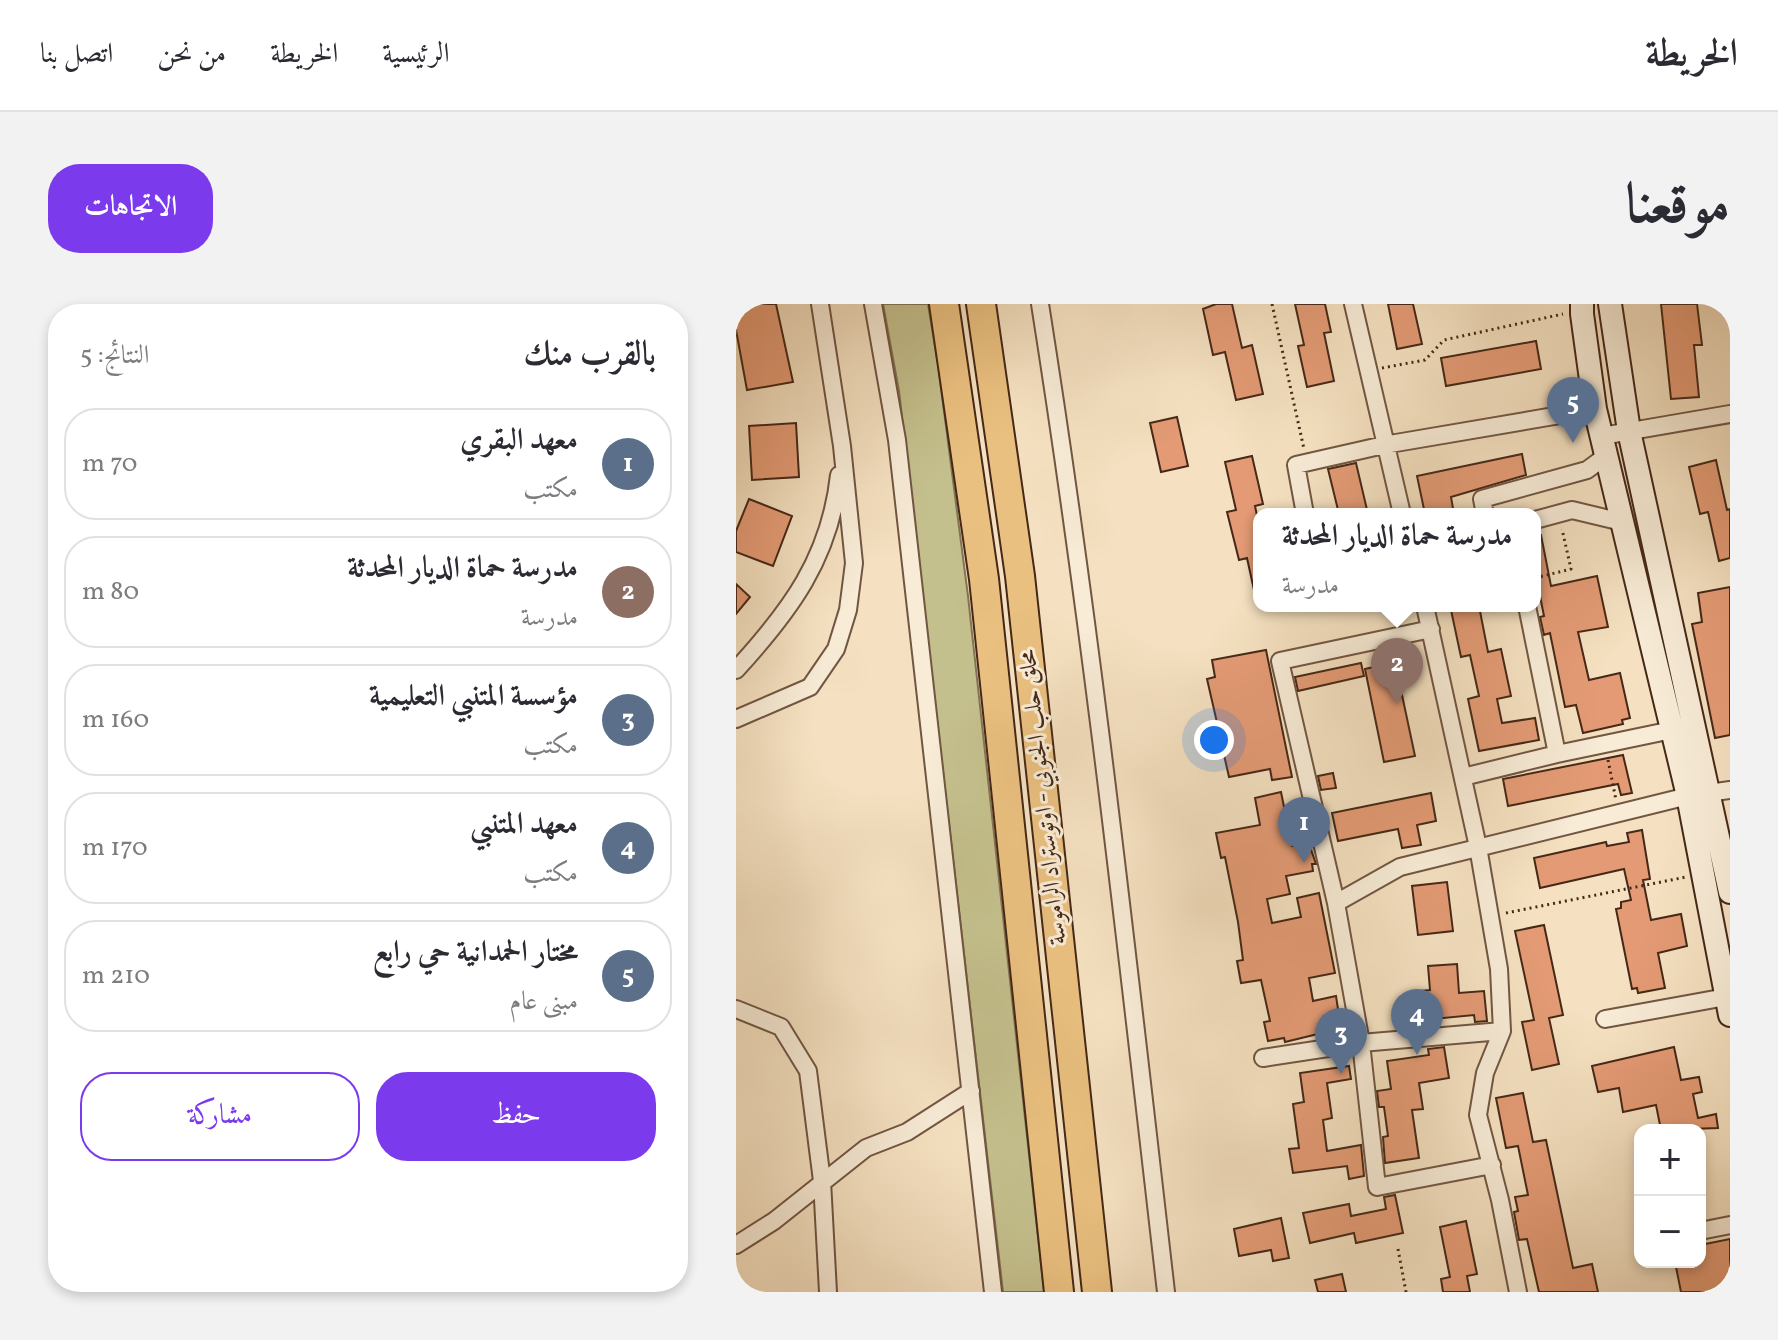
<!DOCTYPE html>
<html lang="ar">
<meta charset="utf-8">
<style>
body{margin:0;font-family:Vollkorn,Amiri,serif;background:#f2f2f3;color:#2b2b33;direction:rtl}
.controls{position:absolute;right:24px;bottom:24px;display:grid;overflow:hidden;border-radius:16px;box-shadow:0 4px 12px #0003}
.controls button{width:72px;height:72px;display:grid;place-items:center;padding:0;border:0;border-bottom:2px solid #e1e1e2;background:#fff;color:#2b2b33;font:40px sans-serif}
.you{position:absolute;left:478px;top:436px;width:28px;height:28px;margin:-20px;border:6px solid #fff;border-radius:50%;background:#1a73e8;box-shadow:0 0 0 12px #1a73e833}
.badge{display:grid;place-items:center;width:52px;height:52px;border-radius:50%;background:#7c3aed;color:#fff;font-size:26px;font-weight:700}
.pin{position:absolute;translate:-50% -66px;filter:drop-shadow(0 2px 4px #0008)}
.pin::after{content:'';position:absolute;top:42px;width:28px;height:24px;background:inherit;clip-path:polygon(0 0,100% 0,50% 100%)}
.popup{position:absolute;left:517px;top:204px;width:288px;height:104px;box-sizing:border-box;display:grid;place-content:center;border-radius:16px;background:#fff;filter:drop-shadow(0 2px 6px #0005);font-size:26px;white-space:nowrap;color:#7c7c81}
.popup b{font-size:30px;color:#2b2b33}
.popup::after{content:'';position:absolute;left:50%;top:100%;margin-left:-16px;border:16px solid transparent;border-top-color:#fff}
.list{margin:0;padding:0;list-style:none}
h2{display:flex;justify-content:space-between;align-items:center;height:104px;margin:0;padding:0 32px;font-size:34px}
h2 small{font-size:26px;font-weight:400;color:#7c7c81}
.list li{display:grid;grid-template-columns:52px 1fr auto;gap:24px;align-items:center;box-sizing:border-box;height:112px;margin:0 16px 16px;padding:0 16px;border:2px solid #e1e1e2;border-radius:32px}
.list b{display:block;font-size:30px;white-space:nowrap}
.list p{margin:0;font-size:26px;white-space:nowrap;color:#7c7c81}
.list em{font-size:26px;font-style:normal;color:#7c7c81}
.actions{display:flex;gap:16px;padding:24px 32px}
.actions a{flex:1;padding:18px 0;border:2px solid #7c3aed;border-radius:32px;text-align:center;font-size:28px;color:#7c3aed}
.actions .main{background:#7c3aed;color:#fff}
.map{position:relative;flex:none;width:994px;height:988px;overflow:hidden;direction:ltr;border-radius:32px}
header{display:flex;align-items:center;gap:48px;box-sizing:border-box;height:112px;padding:0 40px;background:#fff;border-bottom:2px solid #e1e1e2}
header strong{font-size:38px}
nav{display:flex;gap:44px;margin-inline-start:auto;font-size:28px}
.intro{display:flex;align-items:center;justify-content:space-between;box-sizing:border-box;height:192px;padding:0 48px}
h1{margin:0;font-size:56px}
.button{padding:20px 36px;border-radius:32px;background:#7c3aed;color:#fff;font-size:28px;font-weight:700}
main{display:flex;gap:48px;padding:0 48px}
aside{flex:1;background:#fff;border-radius:32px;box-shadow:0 4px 12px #0003}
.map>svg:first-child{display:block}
</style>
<header>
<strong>الخريطة</strong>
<nav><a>الرئيسية</a><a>الخريطة</a><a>من نحن</a><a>اتصل بنا</a></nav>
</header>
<div class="intro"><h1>موقعنا</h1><a class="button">الاتجاهات</a></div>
<main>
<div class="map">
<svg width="994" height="988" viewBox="0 0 994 988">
<rect width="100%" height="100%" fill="#f5e1c1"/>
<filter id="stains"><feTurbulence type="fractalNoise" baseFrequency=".0025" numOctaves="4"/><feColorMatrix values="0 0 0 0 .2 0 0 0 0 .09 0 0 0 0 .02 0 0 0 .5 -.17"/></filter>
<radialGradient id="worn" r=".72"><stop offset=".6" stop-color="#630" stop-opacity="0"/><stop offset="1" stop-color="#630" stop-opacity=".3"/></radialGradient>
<path fill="#c4c08d" stroke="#847452" stroke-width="2" d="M 147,0 L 192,0 L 202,61 L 232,292 L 308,988 L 267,988 L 163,87 Z"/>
<path fill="#e49b75" stroke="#452817" stroke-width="2" d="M 0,0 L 40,0 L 57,78 L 11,86 L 0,26 Z
M 480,0 L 496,0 L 506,44 L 516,41 L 527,90 L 500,96 L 489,48 L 477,51 L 467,5 Z
M 559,0 L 589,0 L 595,28 L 588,29 L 598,77 L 571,83 L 562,42 L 568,41 Z
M 652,0 L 677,0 L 686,40 L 661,45 Z
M 925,0 L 961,0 L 966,41 L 958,41 L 963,93 L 935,95 Z
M 800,37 L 805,65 L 710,82 L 705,54 Z
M 441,113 L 452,162 L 425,168 L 414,119 Z
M 60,119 L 63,173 L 16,176 L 13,122 Z
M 786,150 L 790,171 L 715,193 L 718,210 L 689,210 L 681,172 Z
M 516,152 L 527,200 L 519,202 L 523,221 L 523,285 L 518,286 L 511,254 L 503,256 L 491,208 L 500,206 L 489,158 Z
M 980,156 L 991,206 L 994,205 L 994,254 L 983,257 L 972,208 L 964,210 L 953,163 Z
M 620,159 L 632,210 L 603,210 L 592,165 Z
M 13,195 L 56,212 L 37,262 L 0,248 L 0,227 Z
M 799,231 L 805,231 L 815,282 L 861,272 L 872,323 L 842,328 L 853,376 L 884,369 L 894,414 L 886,416 L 887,420 L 847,429 L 840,401 L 829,403 L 814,329 L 808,331 L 804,313 L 808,312 L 803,287 L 799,288 Z
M 0,280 L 14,293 L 0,310 Z
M 994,283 L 994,431 L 979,434 L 956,320 L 966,318 L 962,289 Z
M 734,302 L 743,302 L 752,348 L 765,345 L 775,392 L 761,395 L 766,419 L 799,414 L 803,436 L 743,447 L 732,395 L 743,392 L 734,351 L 725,353 L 715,306 Z
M 530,346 L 556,473 L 536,476 L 534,465 L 493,473 L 488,451 L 480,452 L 474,425 L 482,423 L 471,375 L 479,373 L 476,356 Z
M 659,358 L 679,452 L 648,458 L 629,365 Z
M 625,359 L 628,372 L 562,387 L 559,373 Z
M 887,451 L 896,489 L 885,491 L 882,480 L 772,502 L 767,475 Z
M 597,469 L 600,484 L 585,486 L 582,472 Z
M 545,488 L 556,542 L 573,540 L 580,560 L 576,560 L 577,567 L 550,572 L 554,590 L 531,595 L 536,619 L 565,613 L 561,594 L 583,589 L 599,669 L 573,674 L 577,697 L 600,692 L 606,731 L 591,733 L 590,728 L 549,738 L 548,734 L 532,737 L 528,718 L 534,717 L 525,676 L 505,679 L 501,657 L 507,656 L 502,618 L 489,553 L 485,554 L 480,529 L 524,521 L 519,494 Z
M 695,489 L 700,517 L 681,521 L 685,541 L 666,544 L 662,525 L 602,537 L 596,509 Z
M 906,526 L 914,575 L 907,576 L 915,616 L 945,610 L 951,642 L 922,649 L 929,684 L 902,689 L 901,684 L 896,685 L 880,605 L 885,604 L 885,598 L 895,596 L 888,565 L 804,584 L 798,554 L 870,538 L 871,542 L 893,538 L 891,529 Z
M 711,578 L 717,627 L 682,631 L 676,582 Z
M 808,621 L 827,711 L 813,714 L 823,760 L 796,766 L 786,718 L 798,716 L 779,627 Z
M 721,660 L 723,689 L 748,687 L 751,717 L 739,718 L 738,711 L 687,716 L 685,687 L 694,686 L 692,662 Z
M 708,743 L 713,774 L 683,779 L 687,805 L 676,806 L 683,854 L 649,859 L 647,833 L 652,832 L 648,803 L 643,803 L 641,787 L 655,785 L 651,757 L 693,751 L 692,745 Z
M 938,743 L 945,776 L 963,773 L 966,788 L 957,790 L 962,814 L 980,810 L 982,824 L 925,826 L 920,801 L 887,808 L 883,784 L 862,788 L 856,762 Z
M 613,762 L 615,775 L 591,779 L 596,814 L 587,816 L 591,847 L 625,841 L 628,872 L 613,875 L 611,862 L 557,869 L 553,845 L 563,844 L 557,800 L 568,798 L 564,769 Z
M 787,789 L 797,838 L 810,836 L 837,964 L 856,960 L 862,988 L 803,988 L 791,935 L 783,936 L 778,908 L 782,907 L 779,893 L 792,891 L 782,842 L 770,844 L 760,794 Z
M 659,891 L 667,929 L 620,939 L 618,929 L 574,939 L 567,909 L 613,900 L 615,912 L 650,905 L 648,893 Z
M 545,914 L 553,954 L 537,957 L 535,946 L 503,952 L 498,925 Z
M 730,917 L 741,970 L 731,972 L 734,988 L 707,988 L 705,975 L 714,973 L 704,923 Z
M 994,935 L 994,988 L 945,988 L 939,958 L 964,958 L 964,941 Z
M 606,970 L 610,988 L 582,988 L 579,976 Z"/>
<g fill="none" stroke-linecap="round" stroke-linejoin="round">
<g stroke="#715642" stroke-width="20">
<path id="street" d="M 137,0 L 161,136 L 257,988
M 304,0 C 356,328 392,658 430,988
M 617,0 L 666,210
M 866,132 L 994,110
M 569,210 L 560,161 L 648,141 L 859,105
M 749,210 L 746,195 L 851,166 L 870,152
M 799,216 L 836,206 L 886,218
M 689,302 L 742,543 L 763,665 L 766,727 L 749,769 L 742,811 L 764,896 L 782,988
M 0,366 C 54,307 94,254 103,171
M 0,415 L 74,383 L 100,345 L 112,306 L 118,259 L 106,142 L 84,0
M 821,450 L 936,426
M 727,473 L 821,450 L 791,302
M 600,599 L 544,357 L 695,325
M 0,705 L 45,723 L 72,767 L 86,877 L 92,988
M 869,715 L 990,693
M 527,754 L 625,739 L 766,727
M 756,861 L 641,883 L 625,739 L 600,599 L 664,563 L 952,492 L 994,486
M 964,927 L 994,921
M 0,941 L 38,917 L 130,844 L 171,828 L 235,787"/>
</g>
<g stroke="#452817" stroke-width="26">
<path id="secondary" d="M 846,0 L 846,10 L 859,105 L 952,492 L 994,711
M 874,0 L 893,127 L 994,588"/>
</g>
<g stroke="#452817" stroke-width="32">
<path id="highway" d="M 208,0 L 248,275 L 323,988
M 245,0 L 284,272 L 361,988"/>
</g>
<path stroke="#452817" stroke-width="3" stroke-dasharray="2 4" stroke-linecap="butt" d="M 536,0 L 568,145
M 646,64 L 689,56 L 708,36 L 827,10
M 799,274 L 835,265 L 826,225
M 872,456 L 880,496
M 770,609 L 950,573
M 662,945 L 670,988"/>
<use href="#street" stroke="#f8ecd7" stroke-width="16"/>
<use href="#secondary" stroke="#f8ecd7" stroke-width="22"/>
<use href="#highway" stroke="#eac080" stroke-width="28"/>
</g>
<g text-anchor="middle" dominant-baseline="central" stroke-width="6" stroke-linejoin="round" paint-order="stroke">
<g font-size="24" fill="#452817" stroke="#f8ecd7">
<text transform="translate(308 493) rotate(-96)">محلق حلب الجنوبي - اوتوستراد الراموسة</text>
</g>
</g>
<rect width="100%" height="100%" filter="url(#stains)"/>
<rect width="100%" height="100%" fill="url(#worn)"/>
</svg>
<div class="controls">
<button>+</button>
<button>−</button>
</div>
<div class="you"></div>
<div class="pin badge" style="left:568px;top:559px;background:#5c6f8a">1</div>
<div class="pin badge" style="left:661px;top:400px;background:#8d6e63">2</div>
<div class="popup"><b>مدرسة حماة الديار المحدثة</b>مدرسة</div>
<div class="pin badge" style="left:605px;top:770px;background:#5c6f8a">3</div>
<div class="pin badge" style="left:681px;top:751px;background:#5c6f8a">4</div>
<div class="pin badge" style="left:837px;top:139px;background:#5c6f8a">5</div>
</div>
<aside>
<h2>بالقرب منك<small>النتائج: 5</small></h2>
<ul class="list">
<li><span class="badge" style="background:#5c6f8a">1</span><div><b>معهد البقري</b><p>مكتب</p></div><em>70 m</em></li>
<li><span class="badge" style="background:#8d6e63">2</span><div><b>مدرسة حماة الديار المحدثة</b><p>مدرسة</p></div><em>80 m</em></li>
<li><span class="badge" style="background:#5c6f8a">3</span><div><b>مؤسسة المتنبي التعليمية</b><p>مكتب</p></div><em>160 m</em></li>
<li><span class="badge" style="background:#5c6f8a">4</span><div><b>معهد المتنبي</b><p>مكتب</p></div><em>170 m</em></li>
<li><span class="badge" style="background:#5c6f8a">5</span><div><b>مختار الحمدانية حي رابع</b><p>مبنى عام</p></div><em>210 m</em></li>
</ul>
<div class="actions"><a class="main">حفظ</a><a>مشاركة</a></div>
</aside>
</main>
